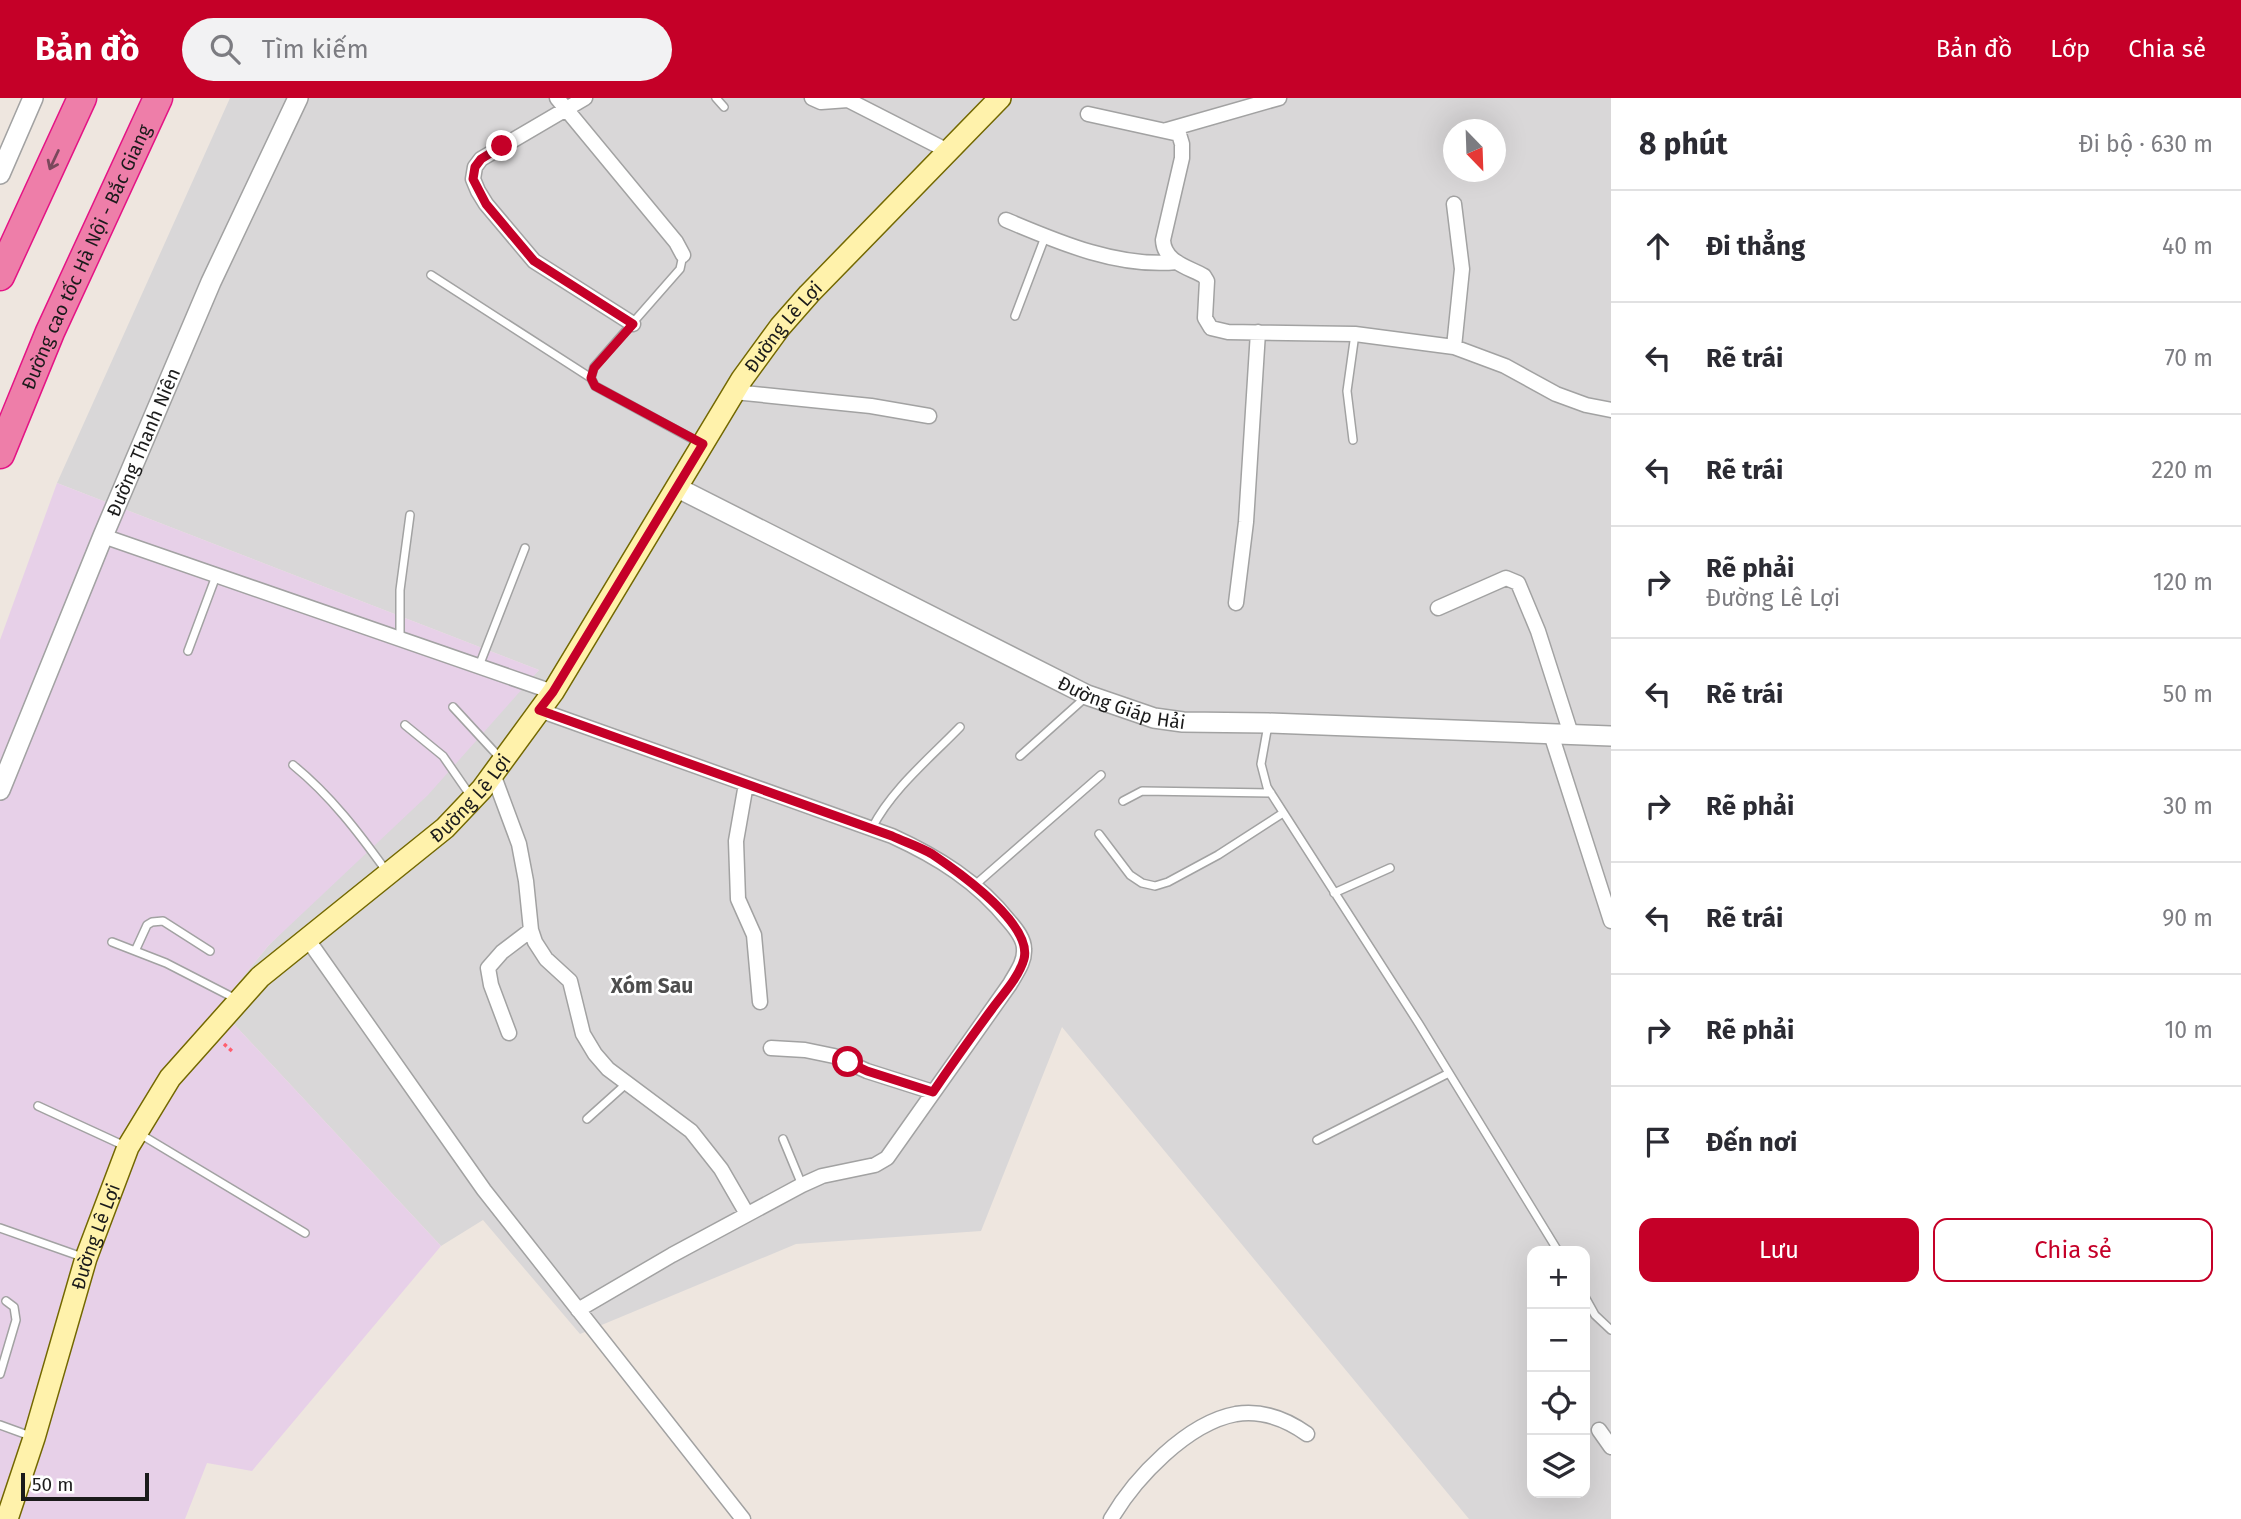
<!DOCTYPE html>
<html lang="vi">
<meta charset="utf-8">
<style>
body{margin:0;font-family:"Fira Sans",sans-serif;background:#f2f2f3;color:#2b2b33}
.controls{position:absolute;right:21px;bottom:21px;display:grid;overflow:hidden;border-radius:14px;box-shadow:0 7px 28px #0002}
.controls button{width:63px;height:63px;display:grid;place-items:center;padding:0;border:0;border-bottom:2px solid #e1e1e2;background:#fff;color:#2b2b33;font:35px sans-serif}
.compass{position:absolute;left:1443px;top:21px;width:63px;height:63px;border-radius:50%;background:#fff;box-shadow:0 7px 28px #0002;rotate:157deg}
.scale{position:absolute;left:21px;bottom:18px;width:128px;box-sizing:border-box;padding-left:7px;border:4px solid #1b1b1b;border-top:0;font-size:19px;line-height:24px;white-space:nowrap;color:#1b1b1b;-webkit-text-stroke:5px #fff;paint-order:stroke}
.stop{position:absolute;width:21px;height:21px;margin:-16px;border:5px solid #c50028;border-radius:50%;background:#fff}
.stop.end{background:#c50028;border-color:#fff;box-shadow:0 2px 7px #0008}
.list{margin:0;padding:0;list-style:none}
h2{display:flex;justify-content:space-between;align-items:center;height:91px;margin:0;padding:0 28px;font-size:30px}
h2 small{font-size:23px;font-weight:400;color:#7c7c81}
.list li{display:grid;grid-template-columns:46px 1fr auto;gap:21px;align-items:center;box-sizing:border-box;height:112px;padding:0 28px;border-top:2px solid #e1e1e2}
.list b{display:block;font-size:26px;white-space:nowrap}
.list p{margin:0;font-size:23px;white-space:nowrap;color:#7c7c81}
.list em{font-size:23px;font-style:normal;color:#7c7c81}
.actions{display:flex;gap:14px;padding:21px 28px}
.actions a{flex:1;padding:16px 0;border:2px solid #c50028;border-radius:14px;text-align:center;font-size:24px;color:#c50028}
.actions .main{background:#c50028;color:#fff}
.icon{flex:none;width:38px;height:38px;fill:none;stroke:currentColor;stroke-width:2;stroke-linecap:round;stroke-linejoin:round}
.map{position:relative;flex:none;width:1611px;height:1421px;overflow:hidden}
header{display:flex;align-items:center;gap:42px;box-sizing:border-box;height:98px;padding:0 35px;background:#c50028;color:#fff}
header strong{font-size:33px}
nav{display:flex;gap:38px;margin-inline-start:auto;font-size:24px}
.search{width:490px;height:63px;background:#f2f2f3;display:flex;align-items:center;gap:18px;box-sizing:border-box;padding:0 24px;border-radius:38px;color:#7c7c81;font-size:26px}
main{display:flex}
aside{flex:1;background:#fff}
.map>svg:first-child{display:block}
</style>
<header>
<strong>Bản đồ</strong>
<div class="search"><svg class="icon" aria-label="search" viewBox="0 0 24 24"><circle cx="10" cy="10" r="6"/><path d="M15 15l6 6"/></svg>Tìm kiếm</div>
<nav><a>Bản đồ</a><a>Lớp</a><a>Chia sẻ</a></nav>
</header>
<main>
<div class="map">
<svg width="1611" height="1421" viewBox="0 0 1611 1421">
<rect width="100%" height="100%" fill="#eee6df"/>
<path fill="#d9d7d8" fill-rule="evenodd" d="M 230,0 L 1611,0 L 1611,1421 L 1469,1421 L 1062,929 L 981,1133 L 796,1146 L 580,1236 L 483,1122 L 441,1148 L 218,909 L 269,847 L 539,572 L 57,385 ZM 1454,32 L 1496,32 L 1496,74 L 1454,74 ZM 1532,1153 L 1585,1153 L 1585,1395 L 1532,1395 Z"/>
<path fill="#e7d0e8" d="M 57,385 L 539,572 L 428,697 L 269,847 L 218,909 L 441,1148 L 252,1373 L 207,1365 L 185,1421 L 0,1421 L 0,542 Z"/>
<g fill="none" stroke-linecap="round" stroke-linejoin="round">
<g stroke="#a2a2a2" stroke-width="10">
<path id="service" d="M 716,0 L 724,9
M 431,177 L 591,280 L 595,288 L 700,345
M 1015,218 L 1045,139
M 591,280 L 594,269 L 680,171 L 683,157
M 1353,342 L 1347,293 L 1355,236
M 400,541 L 400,492 L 410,417
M 188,553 L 216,478
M 479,568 L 525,450
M 453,609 L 501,661
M 405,627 L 443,658 L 470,697
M 1268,627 L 1261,666 L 1267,689 L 1419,926 L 1558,1153
M 1020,658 L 1087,598
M 293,667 C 331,698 359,735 387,774
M 1123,703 L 1142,693 L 1271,695
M 872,730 C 892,691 930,660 960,629
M 1099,736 L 1130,777 L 1142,785 L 1155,788 L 1168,784 L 1218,757 L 1283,715
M 975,787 L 1101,677
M 1334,795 L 1390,770
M 112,844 L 166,865 L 238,902
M 136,851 L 147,827 L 152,824 L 163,823 L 210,853
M 38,1008 L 127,1049
M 587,1021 L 626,986
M 140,1036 L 305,1135
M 783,1041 L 802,1087
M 1317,1042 L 1449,975
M 0,1130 L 85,1160
M 1585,1199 L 1595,1217 L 1611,1232
M 0,1276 L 16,1222 L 14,1209 L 6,1203
M 0,1327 L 33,1339"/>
</g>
<g stroke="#a2a2a2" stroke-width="17">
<path id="minor" d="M 557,0 L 676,144 L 683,157
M 585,0 L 481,61 L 475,69 L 473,81 L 478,93 L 486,106 L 534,163 L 633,226
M 812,0 L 821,4 L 848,2 L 948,53
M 1088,16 L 1179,36 L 1182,46 L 1182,60 L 1163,142 C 1164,164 1188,169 1204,178 L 1207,183 L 1205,220 L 1211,230 L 1228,234 L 1355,236 L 1454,249 L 1505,268 L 1556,296 L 1586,307 L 1611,312
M 1167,32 L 1279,0
M 1454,106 L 1462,171 L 1454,249
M 1006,122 C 1058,144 1118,170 1177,164
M 734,294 L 871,308 L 929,318
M 103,438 L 553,594
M 1236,505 L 1246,424 L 1258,234
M 1438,510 L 1506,480 L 1518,485 L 1538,533 L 1571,636
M 539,612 L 892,738 C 938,759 978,784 1009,823 C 1016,831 1024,841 1024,851 C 1025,864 1016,875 1010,886 L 887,1060 L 875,1067 L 822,1078 L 802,1087 L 672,1157 L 578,1212
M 1551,636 L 1611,823
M 493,676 L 519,746 L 526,783 L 531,832 L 535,844 L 546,861 L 570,883 L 583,936 L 595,956 L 608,971 L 691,1033 L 721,1071 L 747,1116
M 746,686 L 736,743 L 738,801 L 754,837 L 760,904
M 306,839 L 484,1092 L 743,1421
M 509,935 L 491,887 L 488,870 L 502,854 L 531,832
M 771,950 L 805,952 L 834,958 L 867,973 L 933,994
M 1599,1332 L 1611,1349
M 1111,1421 C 1135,1380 1187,1325 1236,1316 C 1262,1312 1286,1321 1307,1336"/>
</g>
<g stroke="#a2a2a2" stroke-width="22">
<g id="tertiary">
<path d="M 0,76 L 33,0"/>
<path id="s1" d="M 678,390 L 1087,597 L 1154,620 L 1183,624 L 1268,625 L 1611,638"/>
<path id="s2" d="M 0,692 L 103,438 L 211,184 L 298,0"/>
</g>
</g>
<g stroke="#736800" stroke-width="24">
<g id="secondary">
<path id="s3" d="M 7,1421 L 34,1340 L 86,1160 L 128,1049 L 170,980 L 260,879 L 445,730 L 482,691 L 553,594 L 742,281 L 780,229 L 809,196 L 1000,0"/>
</g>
</g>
<g stroke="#e41485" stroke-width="31">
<g id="motorway">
<path d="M 0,178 L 82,0"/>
<path id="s4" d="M 0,356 L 50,234 L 158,0"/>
</g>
</g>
<path stroke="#ff5e6f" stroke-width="3.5" stroke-dasharray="3.5 3.5" stroke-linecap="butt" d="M 224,946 L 233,954"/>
<use href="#service" stroke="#fff" stroke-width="7"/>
<use href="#minor" stroke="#fff" stroke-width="14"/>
<use href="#tertiary" stroke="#fff" stroke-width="19"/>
<use href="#secondary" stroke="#fff2ab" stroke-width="21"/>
<use href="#motorway" stroke="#ee7ea9" stroke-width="28"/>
</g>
<defs><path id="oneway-shaft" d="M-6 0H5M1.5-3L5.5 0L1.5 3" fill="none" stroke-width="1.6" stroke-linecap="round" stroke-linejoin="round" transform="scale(1.75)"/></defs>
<use stroke="#7a485b" href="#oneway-shaft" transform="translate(54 62) rotate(115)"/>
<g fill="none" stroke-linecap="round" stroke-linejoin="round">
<path stroke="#c50028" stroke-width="9" d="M 502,48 L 481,61 L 475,69 L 473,81 L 486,106 L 534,163 L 633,226 L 594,270 L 591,280 L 595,288 L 703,346 L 553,594 L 539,612 L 892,738 C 905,744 920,749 932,756 C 957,773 1033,826 1024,861 C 1019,879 1003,896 992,911 C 972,938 952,966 933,994 L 867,973 L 848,964"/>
</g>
<g text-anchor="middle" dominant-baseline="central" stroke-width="5" stroke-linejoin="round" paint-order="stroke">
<g font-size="19" fill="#1b1b1b" stroke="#fff">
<text stroke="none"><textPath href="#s4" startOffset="215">Đường cao tốc Hà Nội - Bắc Giang</textPath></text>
<text stroke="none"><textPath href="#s3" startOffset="1451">Đường Lê Lợi</textPath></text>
<text stroke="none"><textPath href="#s2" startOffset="376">Đường Thanh Niên</textPath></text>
<text stroke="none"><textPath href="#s1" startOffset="494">Đường Giáp Hải</textPath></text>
<text stroke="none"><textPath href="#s3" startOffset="884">Đường Lê Lợi</textPath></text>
<text stroke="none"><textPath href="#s3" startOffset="296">Đường Lê Lợi</textPath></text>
</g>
<g font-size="21" font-weight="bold" fill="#4e4e4e" stroke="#fff">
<text x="652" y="888">Xóm Sau</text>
</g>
</g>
</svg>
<div class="controls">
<button>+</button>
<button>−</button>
<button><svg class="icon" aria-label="locate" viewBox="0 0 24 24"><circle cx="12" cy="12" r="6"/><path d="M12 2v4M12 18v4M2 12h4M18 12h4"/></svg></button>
<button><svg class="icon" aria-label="layers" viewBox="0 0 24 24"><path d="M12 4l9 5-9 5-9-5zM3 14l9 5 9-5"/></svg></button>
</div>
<svg class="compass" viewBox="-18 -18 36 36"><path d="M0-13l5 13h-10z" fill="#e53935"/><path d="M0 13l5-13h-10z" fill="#7c7c81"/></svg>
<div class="scale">50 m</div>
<div class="stop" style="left:848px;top:964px"></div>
<div class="stop end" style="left:502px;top:48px"></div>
</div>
<aside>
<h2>8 phút<small>Đi bộ · 630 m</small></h2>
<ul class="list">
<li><svg class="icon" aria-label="ahead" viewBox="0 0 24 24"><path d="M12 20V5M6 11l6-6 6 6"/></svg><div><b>Đi thẳng</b></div><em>40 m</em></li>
<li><svg class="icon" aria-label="left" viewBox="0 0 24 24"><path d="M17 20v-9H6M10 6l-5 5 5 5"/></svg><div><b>Rẽ trái</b></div><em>70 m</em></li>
<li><svg class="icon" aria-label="left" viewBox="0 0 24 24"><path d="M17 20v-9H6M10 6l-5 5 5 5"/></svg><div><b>Rẽ trái</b></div><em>220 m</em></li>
<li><svg class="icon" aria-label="right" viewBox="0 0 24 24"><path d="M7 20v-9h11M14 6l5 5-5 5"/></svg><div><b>Rẽ phải</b><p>Đường Lê Lợi</p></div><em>120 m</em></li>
<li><svg class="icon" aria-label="left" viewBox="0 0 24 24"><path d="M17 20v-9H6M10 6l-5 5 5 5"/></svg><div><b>Rẽ trái</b></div><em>50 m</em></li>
<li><svg class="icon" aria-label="right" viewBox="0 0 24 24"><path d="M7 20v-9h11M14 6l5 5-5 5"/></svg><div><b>Rẽ phải</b></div><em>30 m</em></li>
<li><svg class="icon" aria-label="left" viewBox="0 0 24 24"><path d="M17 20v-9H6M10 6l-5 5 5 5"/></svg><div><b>Rẽ trái</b></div><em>90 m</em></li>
<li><svg class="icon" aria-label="right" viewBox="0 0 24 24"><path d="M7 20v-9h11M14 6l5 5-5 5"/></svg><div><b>Rẽ phải</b></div><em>10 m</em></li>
<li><svg class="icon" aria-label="arrive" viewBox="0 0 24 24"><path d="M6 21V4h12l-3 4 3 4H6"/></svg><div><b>Đến nơi</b></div></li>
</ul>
<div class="actions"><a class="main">Lưu</a><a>Chia sẻ</a></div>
</aside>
</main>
